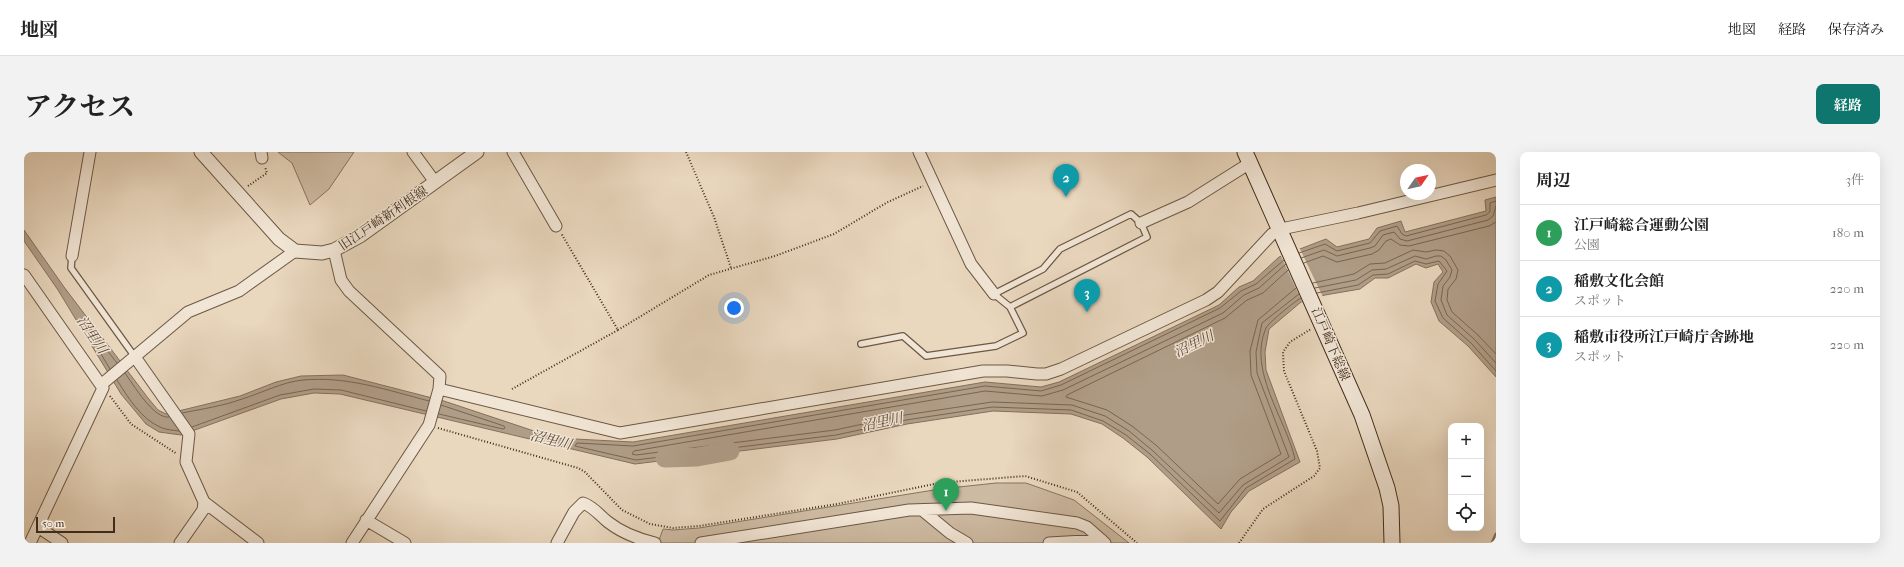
<!DOCTYPE html>
<html lang="ja">
<meta charset="utf-8">
<style>
body{margin:0;font-family:"IM FELL French Canon","Noto Serif JP",serif;background:#f2f2f2;color:#222}
.controls{position:absolute;right:12px;bottom:12px;display:grid;overflow:hidden;border-radius:8px;box-shadow:0 4px 16px #0002}
.controls button{width:36px;height:36px;display:grid;place-items:center;padding:0;border:0;border-bottom:1px solid #e0e0e0;background:#fff;color:#222;font:20px sans-serif}
.compass{position:absolute;left:1376px;top:12px;width:36px;height:36px;border-radius:50%;background:#fff;box-shadow:0 4px 16px #0002;rotate:56deg}
.scale{position:absolute;left:12px;bottom:10px;width:79px;box-sizing:border-box;padding-left:4px;border:2px solid #422d1b;border-top:0;font-size:11px;line-height:14px;white-space:nowrap;color:#422d1b;-webkit-text-stroke:3px #f1e5d5;paint-order:stroke}
.you{position:absolute;left:710px;top:156px;width:14px;height:14px;margin:-10px;border:3px solid #fff;border-radius:50%;background:#1a73e8;box-shadow:0 0 0 6px #1a73e833}
.badge{display:grid;place-items:center;width:26px;height:26px;border-radius:50%;background:#0f766e;color:#fff;font-size:13px;font-weight:700}
.pin{position:absolute;translate:-50% -33px;filter:drop-shadow(0 1px 2px #0008)}
.pin::after{content:'';position:absolute;top:21px;width:14px;height:12px;background:inherit;clip-path:polygon(0 0,100% 0,50% 100%)}
.list{margin:0;padding:0;list-style:none}
h2{display:flex;justify-content:space-between;align-items:center;height:52px;margin:0;padding:0 16px;font-size:17px}
h2 small{font-size:13px;font-weight:400;color:#767676}
.list li{display:grid;grid-template-columns:26px 1fr auto;gap:12px;align-items:center;box-sizing:border-box;height:56px;padding:0 16px;border-top:1px solid #e0e0e0}
.list b{display:block;font-size:15px;white-space:nowrap}
.list p{margin:0;font-size:13px;white-space:nowrap;color:#767676}
.list em{font-size:13px;font-style:normal;color:#767676}
.icon{flex:none;width:22px;height:22px;fill:none;stroke:currentColor;stroke-width:2;stroke-linecap:round;stroke-linejoin:round}
.map{position:relative;flex:none;width:1472px;height:391px;overflow:hidden;border-radius:8px}
header{display:flex;align-items:center;gap:24px;box-sizing:border-box;height:56px;padding:0 20px;background:#fff;border-bottom:1px solid #e0e0e0}
header strong{font-size:19px}
nav{display:flex;gap:22px;margin-inline-start:auto;font-size:14px}
.intro{display:flex;align-items:center;justify-content:space-between;box-sizing:border-box;height:96px;padding:0 24px}
h1{margin:0;font-size:28px}
.button{padding:10px 18px;border-radius:8px;background:#0f766e;color:#fff;font-size:14px;font-weight:700}
main{display:flex;gap:24px;padding:0 24px}
aside{flex:1;background:#fff;border-radius:8px;box-shadow:0 4px 16px #0002}
.map>svg:first-child{display:block}
</style>
<header>
<strong>地図</strong>
<nav><a>地図</a><a>経路</a><a>保存済み</a></nav>
</header>
<div class="intro"><h1>アクセス</h1><a class="button">経路</a></div>
<main>
<div class="map">
<svg width="1472" height="391" viewBox="0 0 1472 391">
<rect width="100%" height="100%" fill="#e9d7be"/>
<filter id="stains"><feTurbulence type="fractalNoise" baseFrequency=".005" numOctaves="4"/><feColorMatrix values="0 0 0 0 .2 0 0 0 0 .09 0 0 0 0 .02 0 0 0 .5 -.17"/></filter>
<radialGradient id="worn" r=".72"><stop offset=".6" stop-color="#630" stop-opacity="0"/><stop offset="1" stop-color="#630" stop-opacity=".3"/></radialGradient>
<path fill="#cdbaa2" stroke="#88745e" d="M 254,0 L 330,0 L 305,37 L 286,53 L 268,11 Z
M 972,331 L 1002,331 L 1050,348 L 1105,391 L 634,391 L 639,377 L 649,378 L 675,376 L 916,337 Z"/>
<path fill="#b09d87" stroke="#84705c" d="M 1472,45 L 1472,225 L 1444,194 L 1415,169 L 1407,150 L 1410,130 L 1419,120 L 1414,112 L 1402,116 L 1392,112 L 1364,126 L 1351,126 L 1336,137 L 1301,143 L 1277,150 L 1245,177 L 1241,200 L 1242,218 L 1276,310 L 1225,339 L 1207,360 L 1197,377 L 1123,305 L 1099,286 L 1078,272 L 1047,262 L 969,259 L 883,272 L 813,287 L 611,312 L 316,242 L 290,241 L 257,247 L 157,283 L 135,280 L 122,272 L 97,242 L 34,138 L 0,89 L 0,78 L 40,135 L 124,246 L 134,258 L 142,262 L 216,244 L 252,230 L 277,224 L 319,223 L 420,249 L 531,286 L 609,290 L 961,230 L 1017,235 L 1035,230 L 1195,153 L 1215,135 L 1229,129 L 1255,105 L 1302,87 L 1313,95 L 1345,87 L 1353,76 L 1377,69 L 1381,80 L 1462,59 L 1461,48 Z"/>
<path fill="#e9d7be" d="M 1275,95 L 1299,145 L 1279,152 L 1256,102 Z"/>
<g fill="none" stroke-linecap="round" stroke-linejoin="round">
<path stroke="#796551" stroke-width="1" d="M 1275,101 L 1301,92 L 1313,99 L 1346,91 L 1356,79 L 1373,74 L 1378,82 L 1382,84 L 1462,63 L 1466,60 L 1466,51 L 1472,49
M 1277,106 L 1300,98 L 1313,104 L 1346,96 L 1351,94 L 1359,83 L 1370,80 L 1376,87 L 1383,89 L 1464,68 L 1469,64 L 1472,54
M 1260,108 L 1232,132 L 1217,139 L 1196,156 L 1037,233 L 1017,239 L 961,234 L 609,294 L 553,291 L 551,294 L 612,308 L 812,283 L 882,268 L 968,255 L 1047,258 L 1079,269 L 1102,283 L 1126,302 L 1196,369 L 1222,336 L 1271,307 C 1262,267 1223,218 1242,176 C 1244,171 1271,149 1277,146
M 1280,111 L 1299,104 L 1313,110 L 1348,102 L 1355,98 L 1362,89 L 1367,87 L 1376,93 L 1385,94 L 1465,74 L 1472,70
M 1262,112 L 1235,136 L 1220,143 L 1199,161 L 1039,238 L 1018,244 L 961,239 L 610,299 L 608,302 L 612,303 L 811,278 L 881,263 L 968,250 L 1048,253 L 1081,264 L 1105,279 L 1129,299 L 1195,361 L 1219,333 L 1265,305 L 1233,221 L 1232,200 L 1238,171 L 1275,142
M 1264,118 L 1239,141 L 1223,148 L 1201,166 L 1043,243 L 1042,245 L 1083,258 L 1108,274 L 1133,294 L 1194,352 L 1216,327 L 1257,302 L 1227,223 L 1226,199 L 1234,168 L 1272,136
M 1289,131 L 1330,122 L 1346,112 L 1361,111 L 1389,98 L 1402,100 L 1412,98 L 1420,99 L 1426,104 L 1434,118 L 1432,127 L 1424,137 L 1423,148 L 1428,160 L 1454,183 L 1472,202
M 1291,136 L 1332,128 L 1348,118 L 1362,117 L 1391,104 L 1402,107 L 1412,104 L 1417,104 L 1422,108 L 1428,118 L 1426,125 L 1419,134 L 1417,148 L 1423,163 L 1450,187 L 1472,211
M 1293,141 L 1334,133 L 1349,123 L 1364,122 L 1391,109 L 1402,112 L 1415,109 L 1423,119 L 1414,132 L 1411,149 L 1419,166 L 1447,191 L 1472,219
M 86,217 L 62,177 L 63,175 L 65,175 L 93,211
M 101,221 C 109,232 130,268 145,265
M 93,228 C 103,244 117,267 136,275 C 141,278 149,278 155,279
M 158,261 C 178,257 199,254 218,247 C 238,241 258,230 279,228 C 323,224 363,238 405,249
M 415,262 L 479,277 L 481,276 L 480,274 L 417,253
M 168,275 L 256,243 L 290,237 L 317,238 L 402,259"/>
<path stroke="#84705c" stroke-width="3" d="M 1468,391 L 1472,382"/>
<path stroke="#b09d87" stroke-width="19" d="M 641,306 L 673,305 L 706,299"/>
<g stroke="#6c5844" stroke-width="8">
<path id="service" d="M 1107,62 L 1117,71 L 1123,85 L 986,155 L 970,142 L 1019,117 L 1036,97 Z
M 48,104 L 47,116 L 111,205
M 837,192 L 879,184 L 902,204 L 972,194 L 999,181 L 986,155"/>
</g>
<g stroke="#6c5844" stroke-width="13">
<path id="minor" d="M 237,0 L 238,6
M 389,0 L 411,30
M 489,0 L 532,74
M 895,0 L 947,112 L 970,142
M 1117,71 L 1164,50 L 1226,11
M 310,98 L 317,128 L 325,139 L 416,224 L 415,237 L 405,273 L 328,391
M 48,104 L 66,0
M 0,123 L 79,236 L 6,391
M 111,205 L 165,282 L 162,310 L 180,350 L 179,358 L 156,391
M 78,232 L 164,160 L 215,139 L 271,99
M 415,237 L 596,281 L 959,219 L 983,219 L 1013,222 L 1022,222 L 1037,217 L 1182,148 L 1194,140 L 1248,82 L 1257,77 L 1334,61 L 1472,28
M 180,350 L 234,391
M 898,358 L 926,381 L 943,391
M 342,368 L 381,391
M 14,375 L 38,391
M 533,391 L 550,360 L 559,351 C 570,355 575,363 584,370 C 598,381 614,387 631,391
M 677,391 L 885,358 L 947,356 L 1053,371 L 1063,375 L 1081,391
M 1025,391 L 1078,388"/>
</g>
<g stroke="#6c5844" stroke-width="15">
<path id="tertiary" d="M 177,0 L 255,87 L 271,99 L 298,101 L 310,98 L 336,84 L 453,0"/>
</g>
<g stroke="#422d1b" stroke-width="17">
<path id="secondary" d="M 1221,0 L 1338,263 L 1363,336 L 1367,354 L 1368,391"/>
</g>
<path stroke="#422d1b" stroke-width="2" stroke-dasharray="1 2" stroke-linecap="butt" d="M 662,0 L 690,65 L 707,116
M 224,34 L 243,21 L 241,15
M 594,178 L 685,123 L 751,104 L 810,82 L 862,51 L 899,34
M 488,237 L 594,178 L 537,81
M 86,244 L 107,272 L 153,302
M 414,276 L 554,316 L 561,320 L 598,358 L 626,372 L 649,376 L 675,374 L 813,352 L 915,331 L 1001,324 L 1053,340 L 1113,391
M 1215,391 L 1239,357 L 1290,324 L 1296,316 L 1293,299 L 1260,219 L 1259,200 L 1266,190 L 1287,177"/>
<use href="#service" stroke="#f1e5d5" stroke-width="5.5"/>
<use href="#minor" stroke="#f1e5d5" stroke-width="11"/>
<use href="#tertiary" stroke="#f1e5d5" stroke-width="13"/>
<use href="#secondary" stroke="#f1e5d5" stroke-width="15"/>
</g>
<g text-anchor="middle" dominant-baseline="central" stroke-width="3" stroke-linejoin="round" paint-order="stroke">
<g font-size="13" fill="#422d1b" stroke="#f1e5d5">
<text transform="translate(359 66) rotate(-34)">旧江戸崎新利根線</text>
<text transform="translate(1307 192) rotate(67)">江戸崎下総線</text>
</g>
<g font-size="14" font-style="italic" fill="#5e4936" stroke="#f1e5d5">
<text transform="translate(68 183) rotate(56)">沼里川</text>
<text transform="translate(1170 192) rotate(-26)">沼里川</text>
<text transform="translate(858 270) rotate(-12)">沼里川</text>
<text transform="translate(527 288) rotate(14)">沼里川</text>
</g>
</g>
<rect width="100%" height="100%" filter="url(#stains)"/>
<rect width="100%" height="100%" fill="url(#worn)"/>
</svg>
<div class="controls">
<button>+</button>
<button>−</button>
<button><svg class="icon" aria-label="locate" viewBox="0 0 24 24"><circle cx="12" cy="12" r="6"/><path d="M12 2v4M12 18v4M2 12h4M18 12h4"/></svg></button>
</div>
<svg class="compass" viewBox="-18 -18 36 36"><path d="M0-13l5 13h-10z" fill="#e53935"/><path d="M0 13l5-13h-10z" fill="#767676"/></svg>
<div class="scale">50 m</div>
<div class="you"></div>
<div class="pin badge" style="left:922px;top:359px;background:#2e9e5b">1</div>
<div class="pin badge" style="left:1042px;top:45px;background:#0f9aa8">2</div>
<div class="pin badge" style="left:1063px;top:160px;background:#0f9aa8">3</div>
</div>
<aside>
<h2>周辺<small>3件</small></h2>
<ul class="list">
<li><span class="badge" style="background:#2e9e5b">1</span><div><b>江戸崎総合運動公園</b><p>公園</p></div><em>180 m</em></li>
<li><span class="badge" style="background:#0f9aa8">2</span><div><b>稲敷文化会館</b><p>スポット</p></div><em>220 m</em></li>
<li><span class="badge" style="background:#0f9aa8">3</span><div><b>稲敷市役所江戸崎庁舎跡地</b><p>スポット</p></div><em>220 m</em></li>
</ul>
</aside>
</main>
